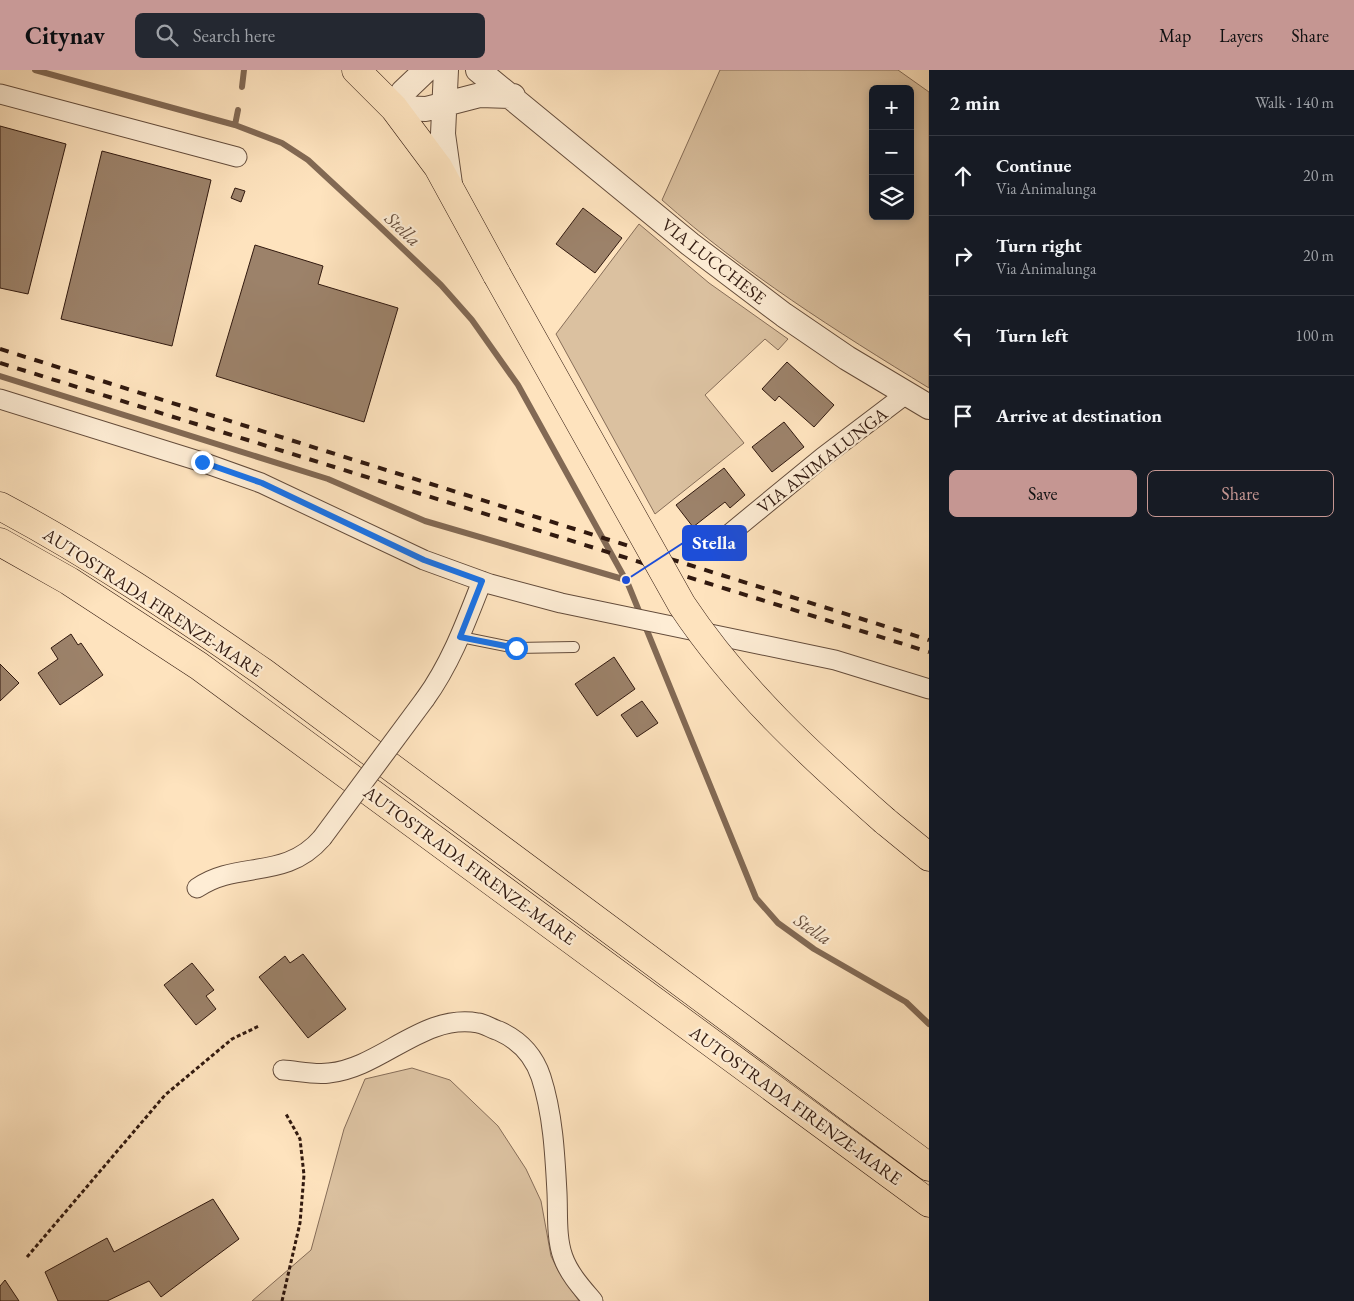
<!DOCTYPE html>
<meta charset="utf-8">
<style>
body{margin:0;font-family:"EB Garamond",serif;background:#242831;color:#f1f3f6}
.controls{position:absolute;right:15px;top:15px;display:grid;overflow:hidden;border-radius:8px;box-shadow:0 2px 8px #0003}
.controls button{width:45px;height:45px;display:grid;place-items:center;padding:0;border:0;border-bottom:1px solid #363941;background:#171b24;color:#f1f3f6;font:25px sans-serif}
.stop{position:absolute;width:15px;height:15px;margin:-11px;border:4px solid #1a73e8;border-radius:50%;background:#fff}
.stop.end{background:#1a73e8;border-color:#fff;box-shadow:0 1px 5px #0008}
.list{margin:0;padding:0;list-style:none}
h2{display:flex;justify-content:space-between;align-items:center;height:65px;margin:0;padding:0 20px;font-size:21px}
h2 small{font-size:16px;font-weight:400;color:#9ea1a6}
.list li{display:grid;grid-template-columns:32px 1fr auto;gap:15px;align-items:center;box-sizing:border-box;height:80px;padding:0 20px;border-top:1px solid #363941}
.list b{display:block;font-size:19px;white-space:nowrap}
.list p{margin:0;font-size:16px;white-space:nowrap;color:#9ea1a6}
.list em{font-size:16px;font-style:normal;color:#9ea1a6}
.actions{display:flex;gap:10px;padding:15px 20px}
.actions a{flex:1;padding:11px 0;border:1px solid #c59692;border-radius:8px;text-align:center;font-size:18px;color:#c59692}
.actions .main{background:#c59692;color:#111}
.icon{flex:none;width:28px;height:28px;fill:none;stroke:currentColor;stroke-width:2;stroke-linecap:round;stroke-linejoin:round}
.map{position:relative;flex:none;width:929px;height:1231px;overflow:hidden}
header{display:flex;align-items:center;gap:30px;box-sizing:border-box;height:70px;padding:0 25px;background:#c59692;color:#111}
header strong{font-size:24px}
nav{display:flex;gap:28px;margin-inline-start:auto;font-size:18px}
.search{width:350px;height:45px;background:#242831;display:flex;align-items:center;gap:12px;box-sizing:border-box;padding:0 18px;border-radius:8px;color:#9ea1a6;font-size:19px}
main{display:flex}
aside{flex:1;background:#171b24}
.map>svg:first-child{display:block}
</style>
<header>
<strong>Citynav</strong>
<div class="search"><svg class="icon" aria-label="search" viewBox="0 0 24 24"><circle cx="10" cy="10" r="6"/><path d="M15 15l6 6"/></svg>Search here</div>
<nav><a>Map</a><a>Layers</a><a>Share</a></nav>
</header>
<main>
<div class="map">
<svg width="929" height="1231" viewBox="0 0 929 1231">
<rect width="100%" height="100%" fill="#fee3be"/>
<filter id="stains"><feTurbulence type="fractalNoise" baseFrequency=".004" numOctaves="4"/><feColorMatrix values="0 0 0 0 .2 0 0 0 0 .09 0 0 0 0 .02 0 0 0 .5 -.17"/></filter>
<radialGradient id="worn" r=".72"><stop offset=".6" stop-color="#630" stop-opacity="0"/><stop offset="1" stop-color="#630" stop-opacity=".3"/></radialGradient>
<path fill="#dbc1a0" stroke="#866d58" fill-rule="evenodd" d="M 720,0 L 898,0 L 929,22 L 929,318 C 836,261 744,203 662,130 ZM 873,19 L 910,19 L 910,146 L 873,146 Z
M 639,154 L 709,213 L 788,269 L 778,280 L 765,269 L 705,325 L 744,373 L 655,444 L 556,264 Z
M 412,998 L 450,1010 L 498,1056 L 526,1099 L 541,1131 L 551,1186 L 559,1202 L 579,1231 L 252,1231 L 311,1180 L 344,1059 L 365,1009 Z"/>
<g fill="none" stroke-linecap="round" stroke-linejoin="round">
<path stroke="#826954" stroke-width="6" d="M 35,0 L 235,55 L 282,73 L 308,90 L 377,154 L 441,215 L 472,250 L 518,315 L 628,514 L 756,828 L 778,853 L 814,879 L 906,932 L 929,954
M 242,17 L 244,0
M 235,55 L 238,40
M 0,306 L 328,409 L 425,451 L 626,510"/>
</g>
<path fill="#9c826a" stroke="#31190f" d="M 0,56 L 66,74 L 28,224 L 0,218 Z
M 102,81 L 211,110 L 172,276 L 61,249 Z
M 235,118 L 245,121 L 241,132 L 231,128 Z
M 583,138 L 622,168 L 595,203 L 556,174 Z
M 255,175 L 323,196 L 318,214 L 398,238 L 364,352 L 216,306 Z
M 787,292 L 834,335 L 814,357 L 779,326 L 775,331 L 762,319 Z
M 784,352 L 804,377 L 772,402 L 752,377 Z
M 724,398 L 745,425 L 730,438 L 725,432 L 693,457 L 676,435 Z
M 71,564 L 78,575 L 81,573 L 103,605 L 60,635 L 38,603 L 58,589 L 51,578 Z
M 614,587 L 635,619 L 597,646 L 575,614 Z
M 0,594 L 19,613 L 0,631 Z
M 642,631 L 658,653 L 637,667 L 621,645 Z
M 303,884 L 346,939 L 308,968 L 259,907 L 285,886 L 290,893 Z
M 192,893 L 214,920 L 206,926 L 216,939 L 196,955 L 164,915 Z
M 213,1129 L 239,1169 L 161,1227 L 149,1211 L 107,1231 L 58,1231 L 45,1202 L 107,1168 L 114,1182 Z
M 5,1210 L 19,1231 L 0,1231 L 0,1216 Z"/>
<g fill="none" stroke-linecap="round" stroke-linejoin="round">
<g stroke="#644c3b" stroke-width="12">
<path id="service" d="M 461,567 L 516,578 L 574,577"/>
</g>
<g stroke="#644c3b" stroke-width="21">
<path id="minor" d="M 0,24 L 237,87
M 0,329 L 202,392 L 261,413 L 424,490 L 490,514 L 561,533 L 835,590 L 929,619
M 716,475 L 823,387 L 906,324
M 425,629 C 451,593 466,552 482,511
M 197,818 C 237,790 285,811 322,768
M 283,1000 C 298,1001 314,1005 329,1003 C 381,998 423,943 478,953 C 485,954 492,959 499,961 C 519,970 534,986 541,1007 C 553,1044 555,1085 557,1123 C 558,1144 556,1168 563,1187 C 569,1204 582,1218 593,1231"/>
</g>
<g stroke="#644c3b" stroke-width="26">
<path id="tertiary" d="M 426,0 L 403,22 L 394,38 L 426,39 L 480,25 L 513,26
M 446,0 L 443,64 L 450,114
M 478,0 L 690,174 L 784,245 L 847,288 L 929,337"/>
</g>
<g stroke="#31190f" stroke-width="29">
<path id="primary" d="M 356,0 L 394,38 L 438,97 L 497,205
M 885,751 L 929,787"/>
</g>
<g stroke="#31190f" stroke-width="29">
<path id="motorway" d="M 0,436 C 92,485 178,543 263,602 L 929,1097
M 0,472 L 69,511 L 199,596 L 929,1133"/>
</g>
<path stroke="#31190f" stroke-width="3" stroke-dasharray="4 2.5" stroke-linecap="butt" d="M 27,1187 L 165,1025 L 232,969 L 259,956
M 282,1231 L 300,1153 L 304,1105 L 300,1069 L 286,1044"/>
<use href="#service" stroke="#feedd5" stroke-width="10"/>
<use href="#minor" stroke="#feedd5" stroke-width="19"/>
<use href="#tertiary" stroke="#feedd5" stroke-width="24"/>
<use href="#primary" stroke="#fee3be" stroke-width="28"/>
<use href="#motorway" stroke="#fee3be" stroke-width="28"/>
<path stroke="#31190f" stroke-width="4" stroke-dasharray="9 9" stroke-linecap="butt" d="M 0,279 L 929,570
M 0,293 L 929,582"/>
<g stroke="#644c3b" stroke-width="21" stroke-linecap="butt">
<path id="minor-bridge" d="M 322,768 L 425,629"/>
</g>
<g stroke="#31190f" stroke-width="29" stroke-linecap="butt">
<path id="primary-bridge" d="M 497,205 L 682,535 C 738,619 810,685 885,751"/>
</g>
<use href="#minor-bridge" stroke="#feedd5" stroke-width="19"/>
<use href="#primary-bridge" stroke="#fee3be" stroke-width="28"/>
</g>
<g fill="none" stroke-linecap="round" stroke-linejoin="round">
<path stroke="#1a73e8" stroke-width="6" d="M 202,392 L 262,413 L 424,490 L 482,511 L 460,567 L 516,578"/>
</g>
<g text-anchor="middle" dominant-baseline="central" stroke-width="4.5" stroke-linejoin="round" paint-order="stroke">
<g font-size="18" fill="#31190f" stroke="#feedd5">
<text transform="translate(714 191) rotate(38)">VIA LUCCHESE</text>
<text transform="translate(822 390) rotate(-38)">VIA ANIMALUNGA</text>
<text transform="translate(153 532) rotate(33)">AUTOSTRADA FIRENZE-MARE</text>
<text transform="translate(470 795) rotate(36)">AUTOSTRADA FIRENZE-MARE</text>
<text transform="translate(796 1035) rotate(36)">AUTOSTRADA FIRENZE-MARE</text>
</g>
<g font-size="19" font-style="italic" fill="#674e3d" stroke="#feedd5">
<text transform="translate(403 159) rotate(43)">Stella</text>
<text transform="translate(813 859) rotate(34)">Stella</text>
</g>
</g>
<path fill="none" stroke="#1d4ed8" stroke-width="2" d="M626 510L683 473"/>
<circle fill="#1d4ed8" stroke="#feedd5" stroke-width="2" cx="626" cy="510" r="5"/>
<rect fill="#1d4ed8" stroke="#1d4ed8" stroke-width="2" x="683" y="456" width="63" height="34" rx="5"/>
<g font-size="19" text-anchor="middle" font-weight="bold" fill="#fff">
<text x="714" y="479">Stella</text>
</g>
<rect width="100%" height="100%" filter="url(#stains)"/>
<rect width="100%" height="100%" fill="url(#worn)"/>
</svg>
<div class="controls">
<button>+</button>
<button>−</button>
<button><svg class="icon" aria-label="layers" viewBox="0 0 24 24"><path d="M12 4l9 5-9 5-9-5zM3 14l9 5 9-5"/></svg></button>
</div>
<div class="stop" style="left:516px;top:578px"></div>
<div class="stop end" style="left:202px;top:392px"></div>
</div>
<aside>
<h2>2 min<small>Walk · 140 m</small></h2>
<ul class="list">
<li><svg class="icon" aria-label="ahead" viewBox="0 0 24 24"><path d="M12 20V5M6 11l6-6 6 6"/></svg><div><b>Continue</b><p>Via Animalunga</p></div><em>20 m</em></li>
<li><svg class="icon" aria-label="right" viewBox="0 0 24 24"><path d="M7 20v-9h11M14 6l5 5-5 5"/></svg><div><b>Turn right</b><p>Via Animalunga</p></div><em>20 m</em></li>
<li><svg class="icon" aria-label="left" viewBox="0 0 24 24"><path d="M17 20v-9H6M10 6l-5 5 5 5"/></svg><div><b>Turn left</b></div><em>100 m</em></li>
<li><svg class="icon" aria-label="arrive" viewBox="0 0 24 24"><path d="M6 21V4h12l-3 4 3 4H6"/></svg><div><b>Arrive at destination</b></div></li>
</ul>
<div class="actions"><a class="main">Save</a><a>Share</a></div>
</aside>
</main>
